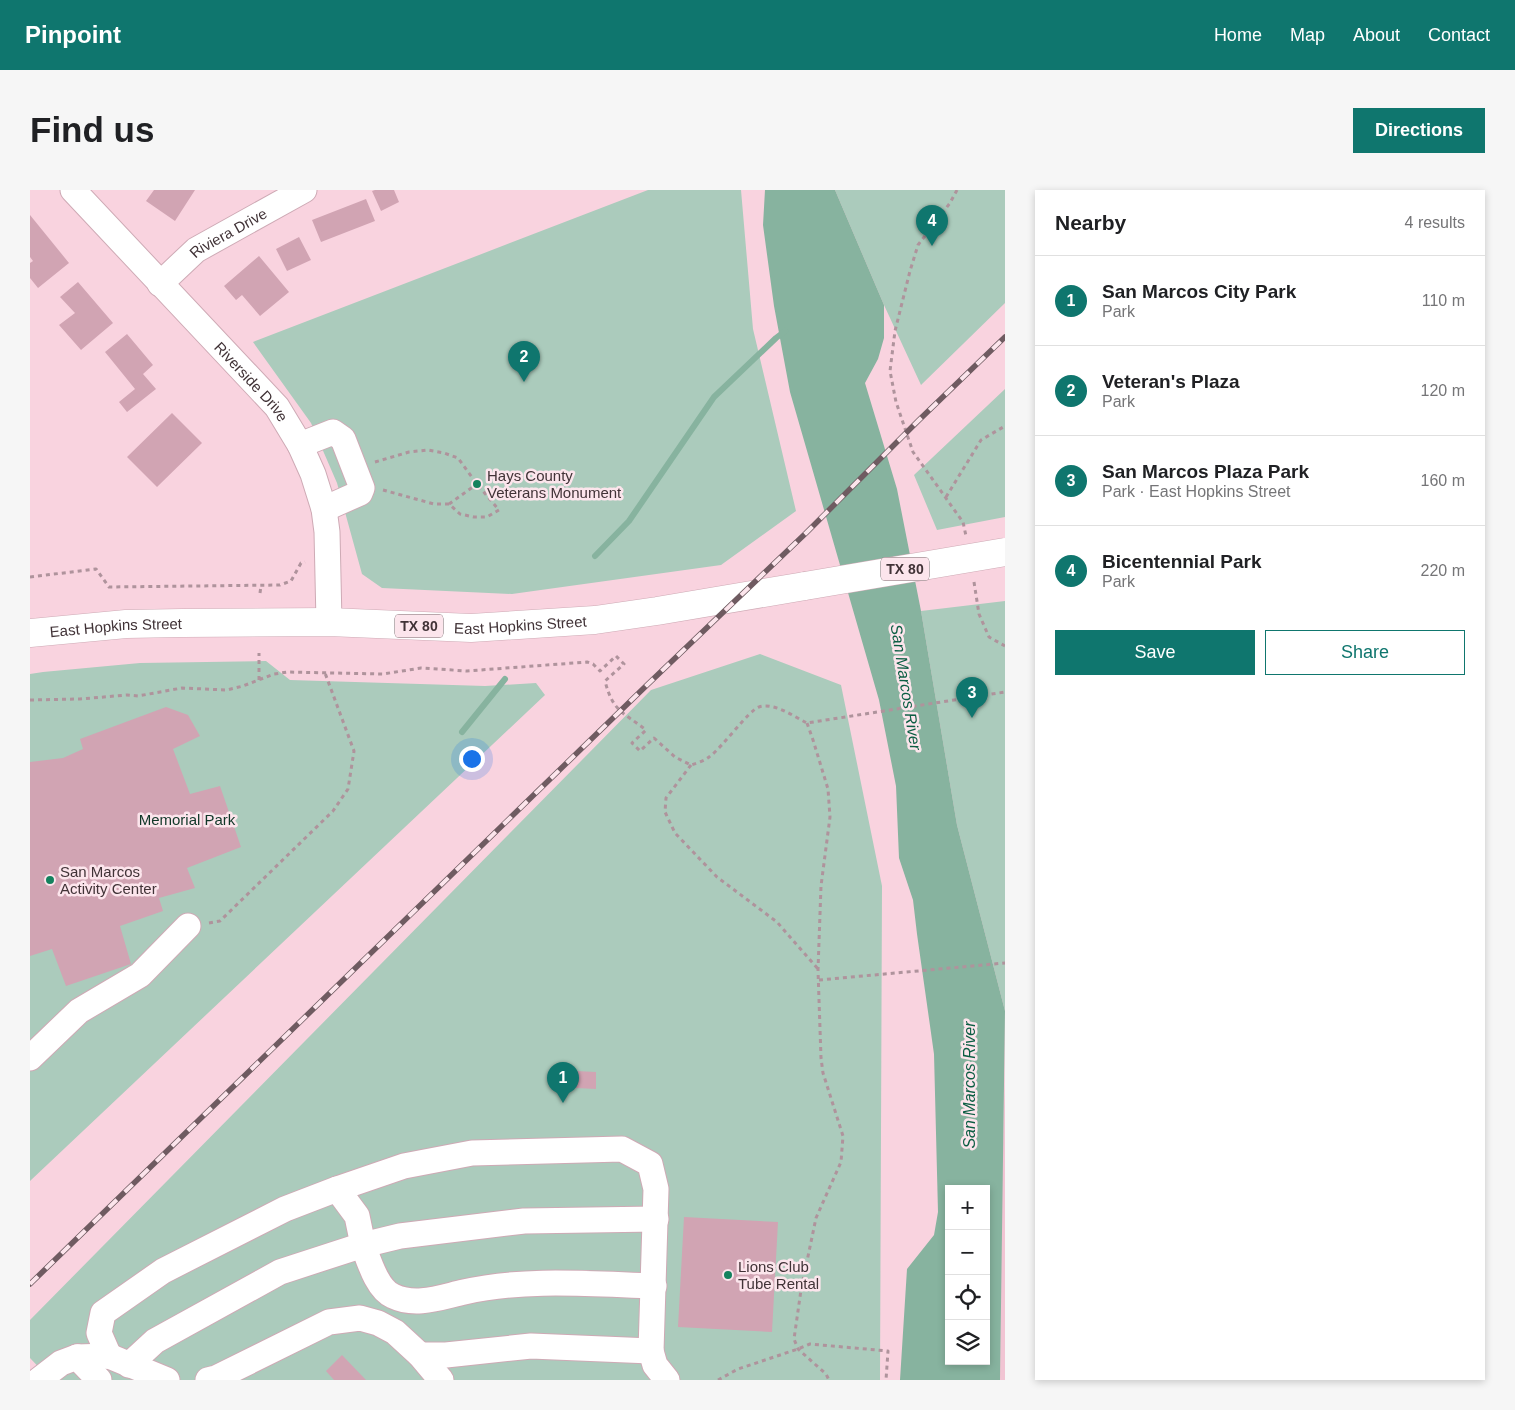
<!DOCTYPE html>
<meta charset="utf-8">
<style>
body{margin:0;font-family:Helvetica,sans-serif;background:#f6f6f6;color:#202124}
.controls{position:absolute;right:15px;bottom:15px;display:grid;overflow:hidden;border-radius:0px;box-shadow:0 2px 8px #0003}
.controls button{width:45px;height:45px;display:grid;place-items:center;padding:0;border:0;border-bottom:1px solid #e0e0e0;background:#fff;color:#202124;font:25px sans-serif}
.you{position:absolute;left:441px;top:568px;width:18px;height:18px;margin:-12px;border:4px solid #fff;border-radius:50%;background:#1a73e8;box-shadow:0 0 0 8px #1a73e833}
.badge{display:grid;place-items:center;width:32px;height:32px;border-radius:50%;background:#0f766e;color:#fff;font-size:16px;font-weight:700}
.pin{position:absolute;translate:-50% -41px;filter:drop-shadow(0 1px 2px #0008)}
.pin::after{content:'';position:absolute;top:26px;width:18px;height:15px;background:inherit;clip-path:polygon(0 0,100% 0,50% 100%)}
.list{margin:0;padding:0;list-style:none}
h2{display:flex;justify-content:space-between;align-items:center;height:65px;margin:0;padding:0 20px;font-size:21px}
h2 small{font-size:16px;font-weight:400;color:#757577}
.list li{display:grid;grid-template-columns:32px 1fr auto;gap:15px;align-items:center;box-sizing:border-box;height:90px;padding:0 20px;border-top:1px solid #e0e0e0}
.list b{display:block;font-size:19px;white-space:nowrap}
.list p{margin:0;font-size:16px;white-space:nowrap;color:#757577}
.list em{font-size:16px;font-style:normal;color:#757577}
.actions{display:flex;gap:10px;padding:15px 20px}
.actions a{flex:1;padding:11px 0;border:1px solid #0f766e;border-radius:0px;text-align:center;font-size:18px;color:#0f766e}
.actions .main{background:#0f766e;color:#fff}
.icon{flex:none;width:28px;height:28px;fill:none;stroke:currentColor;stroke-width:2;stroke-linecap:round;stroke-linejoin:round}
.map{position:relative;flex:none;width:975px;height:1190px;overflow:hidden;border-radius:0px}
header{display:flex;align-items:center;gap:30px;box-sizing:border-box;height:70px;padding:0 25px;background:#0f766e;color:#fff}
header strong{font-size:24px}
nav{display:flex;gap:28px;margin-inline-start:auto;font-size:18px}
.intro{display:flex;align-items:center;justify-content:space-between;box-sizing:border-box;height:120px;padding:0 30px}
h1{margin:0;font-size:35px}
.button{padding:12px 22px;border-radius:0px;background:#0f766e;color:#fff;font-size:18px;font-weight:700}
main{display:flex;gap:30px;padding:0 30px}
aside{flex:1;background:#fff;border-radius:0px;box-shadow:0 2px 8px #0003}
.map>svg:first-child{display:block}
</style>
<header>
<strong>Pinpoint</strong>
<nav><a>Home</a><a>Map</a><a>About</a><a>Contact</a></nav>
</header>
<div class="intro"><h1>Find us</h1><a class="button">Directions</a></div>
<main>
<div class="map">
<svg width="975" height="1190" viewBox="0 0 975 1190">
<rect width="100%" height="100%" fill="#f9d3df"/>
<path fill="#f1c4d3" d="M 975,882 L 975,1190 L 970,1190 L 972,989 Z"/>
<path fill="#abcbbc" d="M 618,0 L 711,0 L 723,139 L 766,321 L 691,375 L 482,404 L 352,398 L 332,384 L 307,293 L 281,233 L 223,152 Z
M 805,0 L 975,0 L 975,113 L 891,195 L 854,115 Z
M 975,199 L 975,327 L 907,340 L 884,285 Z
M 975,411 L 975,821 L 927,635 L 891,421 Z
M 730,464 L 811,495 L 852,696 L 850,1190 L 21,1190 L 0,1168 L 0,1130 L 621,500 Z
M 236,471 L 260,490 L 455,496 L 506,493 L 515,505 L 0,991 L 0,484 L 13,482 L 110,473 Z"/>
<path fill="#87b39f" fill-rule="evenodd" d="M 735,0 L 805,0 L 854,115 L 854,148 L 848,169 L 835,193 L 867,299 L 891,421 L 927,635 L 975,821 L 970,1190 L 870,1190 L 877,1079 L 904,1045 L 908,1022 L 904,864 L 887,744 L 883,710 L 869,668 L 866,596 L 849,510 L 760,202 L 744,116 L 733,35 ZM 919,999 L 956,999 L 956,1171 L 919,1171 Z"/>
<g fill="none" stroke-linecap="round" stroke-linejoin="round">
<path stroke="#87b39f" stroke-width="6" d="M 565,366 L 599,331 L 684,207 L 746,148 L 755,141
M 432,542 L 475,489"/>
</g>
<path fill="#d1a4b3" d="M 124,0 L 165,0 L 145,31 L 116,11 Z
M 345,0 L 364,0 L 369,12 L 351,21 L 342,1 Z
M 336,9 L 345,31 L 291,52 L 282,30 Z
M 0,25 L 39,73 L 8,98 L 0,88 L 0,73 L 3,71 L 0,67 Z
M 269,47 L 281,70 L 257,81 L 246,59 Z
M 229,66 L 259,102 L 230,126 L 212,105 L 206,110 L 194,96 Z
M 48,92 L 83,133 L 51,160 L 29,135 L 45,123 L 30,107 Z
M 97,144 L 123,175 L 113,184 L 126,199 L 97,222 L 89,212 L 105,199 L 75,162 Z
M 142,223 L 172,253 L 127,297 L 97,267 Z
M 136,517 L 158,525 L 170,546 L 143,559 L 160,604 L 190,596 L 211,657 L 157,678 L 165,698 L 129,708 L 133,721 L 90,736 L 101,774 L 36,796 L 22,759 L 0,766 L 0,572 L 33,568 L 53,559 L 50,549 Z
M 546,881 L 566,882 L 566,899 L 546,898 Z
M 654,1027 L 748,1032 L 742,1142 L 648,1137 Z
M 312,1165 L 336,1190 L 304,1190 L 296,1181 Z"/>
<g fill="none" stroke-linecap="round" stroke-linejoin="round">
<g stroke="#ceaab5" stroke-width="27">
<g id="minor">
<path id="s1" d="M 43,0 L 247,217 L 270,255 L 283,284 L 294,319 L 297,342 L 299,432"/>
<path id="s2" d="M 130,94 L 166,60 L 274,0"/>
<path d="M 270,255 L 303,242 L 313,249 L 332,298 L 330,303 L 294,319"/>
<path d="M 0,868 L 49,821 L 110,785 L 158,736"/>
<path d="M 624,1096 C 561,1094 496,1088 434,1102 C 411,1107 386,1117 363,1106 C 347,1099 339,1071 333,1055 L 370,1046 L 494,1031 L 626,1029"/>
<path d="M 390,1165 L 416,1165 L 501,1156 L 621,1161"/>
<path d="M 79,1166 L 69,1143 L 73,1123 L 133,1081 L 255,1019 L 307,999 L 374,976 L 442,963 L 592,959 L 620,974 L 626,999 L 621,1161 L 625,1175 L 637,1190"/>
<path d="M 47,1167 L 79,1166 L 137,1190"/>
<path d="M 99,1175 L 125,1151 L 250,1082 L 333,1055 L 327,1026 L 307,999"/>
<path d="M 9,1190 L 31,1173 L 47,1167 L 69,1190"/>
<path d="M 178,1190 L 186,1188 L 299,1132 L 330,1128 L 348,1133 L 365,1142 L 390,1165 L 411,1190"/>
</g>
</g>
<g stroke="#ceaab5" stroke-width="29">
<g id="major">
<path id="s3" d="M 0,443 L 96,434 L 152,433 L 299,432 L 441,438 L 565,430 L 627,421 L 775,396"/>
</g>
</g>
<path stroke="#af939c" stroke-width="3" stroke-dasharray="4 4" stroke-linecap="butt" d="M 927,0 L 920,13 L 888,55 L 880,81 L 865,141 L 860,181 L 866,212 L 883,262 L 933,332 L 936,346
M 345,272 L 379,262 L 398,260 L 414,263 L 428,268 L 447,294 L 469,320 L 457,327 L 444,327 L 430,324 L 419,314 L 404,314 L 353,300
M 916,307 L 951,250 L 975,236
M 419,314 L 447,294
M 0,387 L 66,379 L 79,397 L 250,395 L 261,391 L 271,373 L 275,372
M 944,392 L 949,424 L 959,447 L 975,456
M 230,403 L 231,396
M 229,490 L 229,463
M 0,510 L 50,509 L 97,505 L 108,506 L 152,498 L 197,500 L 213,496 L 244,484 L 258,482 L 353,484 L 391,478 L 437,481 L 557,472 L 563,474 L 570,481 L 586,466 L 594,474 L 575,491 C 583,522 593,522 616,540 L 602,553 L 610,561 L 624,548 L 645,567 L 661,575 C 667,573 674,571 679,567 C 692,558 719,520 729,517 C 744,512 763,526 777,533 L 975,502
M 777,533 L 783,550 L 798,599 L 800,627 L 791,696 L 788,780 L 791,868 L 793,883 L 813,946 L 811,972 L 786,1028 L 771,1100 L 764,1149 L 768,1159 L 796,1184 L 799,1190
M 661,575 L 636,608 L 635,622 L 645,643 L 687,687 L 747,732 L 788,779
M 179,733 L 190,731 L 303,621 L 318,599 L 324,561 L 295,483
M 789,790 L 975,773
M 688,1190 L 708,1179 L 768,1159 L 780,1154 L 858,1161 L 856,1190"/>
<use href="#minor" stroke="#fff" stroke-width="25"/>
<use href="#major" stroke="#fff" stroke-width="28"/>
<g stroke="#6f5b61" stroke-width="5.5">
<path id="rail" d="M 0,1094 L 617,495 L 776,343 L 889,230 L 975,147"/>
</g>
<use href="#rail" stroke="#fce5ec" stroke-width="4" stroke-dasharray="11" stroke-linecap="butt"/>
<g stroke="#ceaab5" stroke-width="29" stroke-linecap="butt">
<path id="major-bridge" d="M 775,396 L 975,362"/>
</g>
<use href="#major-bridge" stroke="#fff" stroke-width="28"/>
</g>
<g fill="#14825e" stroke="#fce5ec" stroke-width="2">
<circle cx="447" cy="294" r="5"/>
<circle cx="20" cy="690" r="5"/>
<circle cx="698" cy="1085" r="5"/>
</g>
<g text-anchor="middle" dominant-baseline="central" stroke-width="5" stroke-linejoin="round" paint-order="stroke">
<g fill="#fce5ec" stroke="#79686d" stroke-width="1">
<rect x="851" y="367.5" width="48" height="23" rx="4"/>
<rect x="365" y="424.5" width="48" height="23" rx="4"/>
</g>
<g font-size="14" font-weight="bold" fill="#413337">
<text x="875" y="379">TX 80</text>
<text x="389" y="436">TX 80</text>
</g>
<g font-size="15" fill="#413337" stroke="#fce5ec">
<text stroke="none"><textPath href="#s2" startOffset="86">Riviera Drive</textPath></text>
<text stroke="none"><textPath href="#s1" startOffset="262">Riverside Drive</textPath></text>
<text stroke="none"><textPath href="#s3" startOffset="491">East Hopkins Street</textPath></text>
<text stroke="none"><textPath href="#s3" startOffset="86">East Hopkins Street</textPath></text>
</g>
<g font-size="15" fill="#413337" stroke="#fce5ec" text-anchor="start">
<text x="457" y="285">Hays County<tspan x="457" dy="17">Veterans Monument</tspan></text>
<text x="30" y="681">San Marcos<tspan x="30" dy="17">Activity Center</tspan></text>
<text x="708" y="1076">Lions Club<tspan x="708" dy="17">Tube Rental</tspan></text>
</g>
<g font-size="15" fill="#103728" stroke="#fce5ec">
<text x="157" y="629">Memorial Park</text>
</g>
<g font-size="16" font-style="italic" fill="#0c5e43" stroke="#fce5ec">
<text transform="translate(876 497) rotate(81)">San Marcos River</text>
<text transform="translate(939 895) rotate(-90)">San Marcos River</text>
</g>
</g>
</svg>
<div class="controls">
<button>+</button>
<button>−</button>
<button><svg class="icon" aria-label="locate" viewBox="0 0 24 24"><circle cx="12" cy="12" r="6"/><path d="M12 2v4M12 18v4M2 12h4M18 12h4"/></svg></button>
<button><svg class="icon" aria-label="layers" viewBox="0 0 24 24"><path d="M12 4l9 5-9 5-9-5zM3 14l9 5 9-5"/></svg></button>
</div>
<div class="you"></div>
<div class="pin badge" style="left:533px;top:913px">1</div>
<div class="pin badge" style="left:494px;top:192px">2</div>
<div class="pin badge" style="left:942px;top:528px">3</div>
<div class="pin badge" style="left:902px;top:56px">4</div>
</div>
<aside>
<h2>Nearby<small>4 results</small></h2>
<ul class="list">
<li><span class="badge">1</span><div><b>San Marcos City Park</b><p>Park</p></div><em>110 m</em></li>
<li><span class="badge">2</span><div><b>Veteran's Plaza</b><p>Park</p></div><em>120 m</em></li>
<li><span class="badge">3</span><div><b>San Marcos Plaza Park</b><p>Park · East Hopkins Street</p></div><em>160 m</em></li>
<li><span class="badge">4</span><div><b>Bicentennial Park</b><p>Park</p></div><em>220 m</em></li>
</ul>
<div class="actions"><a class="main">Save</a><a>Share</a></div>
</aside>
</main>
